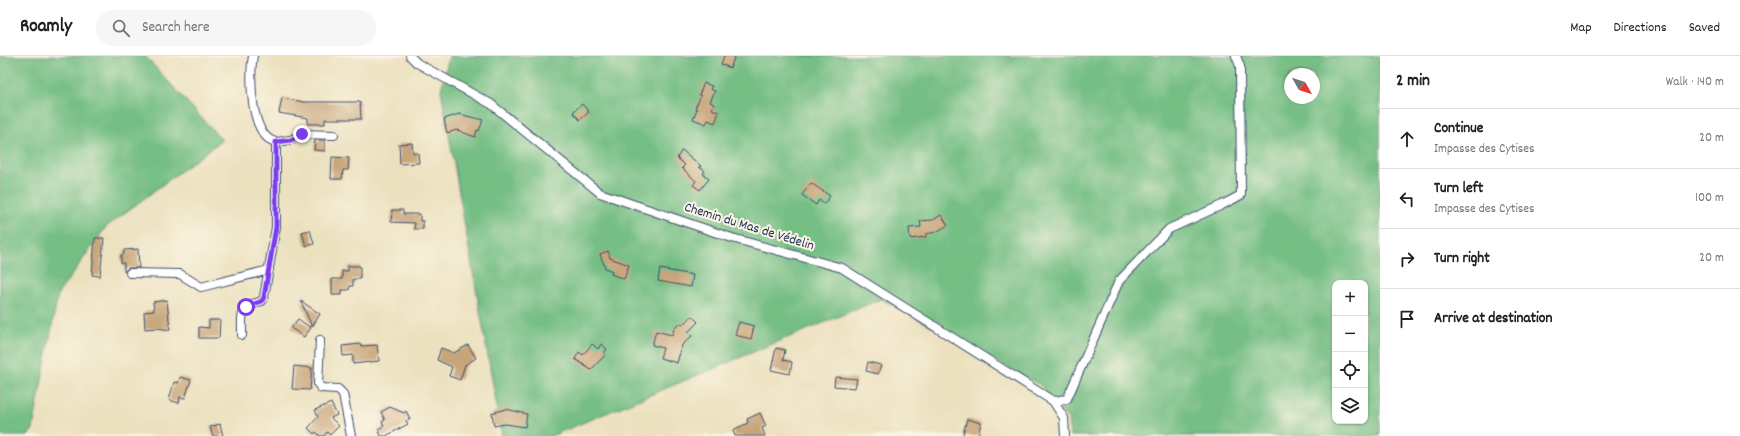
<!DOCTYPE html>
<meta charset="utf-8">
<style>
body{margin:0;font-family:Dekko,sans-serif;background:#f6f6f6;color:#202124}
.controls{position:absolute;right:12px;bottom:12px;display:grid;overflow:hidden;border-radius:8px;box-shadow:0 1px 3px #0004}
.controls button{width:36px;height:36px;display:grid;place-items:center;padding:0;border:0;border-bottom:1px solid #e0e0e0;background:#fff;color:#202124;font:20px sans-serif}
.compass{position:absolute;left:1284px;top:12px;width:36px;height:36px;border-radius:50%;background:#fff;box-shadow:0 1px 3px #0004;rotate:129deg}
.stop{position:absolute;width:12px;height:12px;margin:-9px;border:3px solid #7c3aed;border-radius:50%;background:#fff}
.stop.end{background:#7c3aed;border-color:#fff;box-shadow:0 1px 4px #0008}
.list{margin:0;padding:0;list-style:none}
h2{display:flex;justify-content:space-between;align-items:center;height:52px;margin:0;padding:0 16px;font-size:17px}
h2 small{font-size:13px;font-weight:400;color:#757577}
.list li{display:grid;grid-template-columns:26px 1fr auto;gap:12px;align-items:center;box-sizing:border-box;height:60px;padding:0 16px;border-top:1px solid #e0e0e0}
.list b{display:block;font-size:15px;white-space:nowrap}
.list p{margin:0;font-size:13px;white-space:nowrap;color:#757577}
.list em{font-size:13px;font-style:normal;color:#757577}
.icon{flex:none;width:22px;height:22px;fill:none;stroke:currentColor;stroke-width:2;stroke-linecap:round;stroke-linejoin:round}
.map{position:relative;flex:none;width:1380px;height:380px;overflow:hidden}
header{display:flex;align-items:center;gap:24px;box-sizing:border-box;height:56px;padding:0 20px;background:#fff;border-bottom:1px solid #e0e0e0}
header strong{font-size:19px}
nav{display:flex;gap:22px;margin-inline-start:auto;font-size:14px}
.search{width:280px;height:36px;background:#f6f6f6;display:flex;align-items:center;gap:10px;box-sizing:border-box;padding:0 14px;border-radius:22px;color:#757577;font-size:15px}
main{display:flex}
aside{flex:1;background:#fff}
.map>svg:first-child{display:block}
</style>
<header>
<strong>Roamly</strong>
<div class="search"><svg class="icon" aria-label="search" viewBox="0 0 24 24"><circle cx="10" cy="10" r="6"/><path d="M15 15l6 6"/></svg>Search here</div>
<nav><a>Map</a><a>Directions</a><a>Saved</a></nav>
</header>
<main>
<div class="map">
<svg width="1380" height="380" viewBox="0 0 1380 380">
<rect width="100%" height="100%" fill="#fcf5e5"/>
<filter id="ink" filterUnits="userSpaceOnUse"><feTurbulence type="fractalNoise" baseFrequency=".025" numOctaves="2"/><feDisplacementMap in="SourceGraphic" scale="8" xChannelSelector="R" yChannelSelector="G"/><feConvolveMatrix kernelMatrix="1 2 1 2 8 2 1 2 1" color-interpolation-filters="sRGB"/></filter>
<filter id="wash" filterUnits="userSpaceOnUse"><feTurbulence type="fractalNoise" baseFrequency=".012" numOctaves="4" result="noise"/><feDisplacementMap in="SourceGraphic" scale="16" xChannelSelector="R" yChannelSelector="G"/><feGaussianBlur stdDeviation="0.9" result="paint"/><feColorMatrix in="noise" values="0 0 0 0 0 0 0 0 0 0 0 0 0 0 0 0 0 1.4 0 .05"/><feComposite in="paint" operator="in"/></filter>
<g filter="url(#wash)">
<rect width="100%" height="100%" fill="#ece1bf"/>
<path fill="#74be84" stroke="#487671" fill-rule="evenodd" d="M 0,0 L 145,0 L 222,84 L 106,171 L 58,238 L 33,373 L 28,380 L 0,380 Z
M 449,0 L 1380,0 L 1380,380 L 1070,380 L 1068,363 L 1040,329 L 881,243 L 551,380 L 502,380 L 441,34 ZM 1290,18 L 1314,18 L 1314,42 L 1290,42 ZM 1335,227 L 1365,227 L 1365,365 L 1335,365 Z"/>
<g id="blocks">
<path fill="#c7a479" d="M 724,0 L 735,0 L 730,12 L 721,8 Z
M 704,27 L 712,30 L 710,33 L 715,35 L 710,46 L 714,48 L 712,53 L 719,56 L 715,67 L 708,64 L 706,68 L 693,63 L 697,53 L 695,52 L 701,40 L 699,39 Z
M 282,42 L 304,46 L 360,46 L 361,63 L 325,63 L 325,68 L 308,68 L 308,62 L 279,57 Z
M 582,48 L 589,56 L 580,64 L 573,56 Z
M 459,58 L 483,64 L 479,75 L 477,74 L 475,81 L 457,74 L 447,77 L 444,63 Z
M 315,84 L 325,84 L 325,95 L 314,94 Z
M 412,87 L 413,97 L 418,97 L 419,107 L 400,108 L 399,88 Z
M 682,94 L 701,110 L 699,111 L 705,115 L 703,118 L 709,123 L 700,134 L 693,129 L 696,125 L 682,112 L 685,109 L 677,102 Z
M 332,101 L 349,102 L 348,114 L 343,114 L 342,123 L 331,123 Z
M 811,127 L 830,140 L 824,148 L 819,144 L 816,149 L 802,139 Z
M 392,154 L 403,154 L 403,158 L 420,158 L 420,165 L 423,165 L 423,173 L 414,173 L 415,167 L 391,166 Z
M 941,159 L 948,169 L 936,176 L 926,178 L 926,181 L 910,183 L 909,172 L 921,171 L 920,165 L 933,164 Z
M 310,174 L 314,188 L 306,190 L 302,176 Z
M 95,182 L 104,182 L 100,220 L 92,219 Z
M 138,193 L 139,212 L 128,212 L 124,216 L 124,207 L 121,207 L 121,199 L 124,198 L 124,194 Z
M 608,195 L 610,202 L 629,209 L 624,223 L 611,218 L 612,215 L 605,212 L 600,198 Z
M 348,210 L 360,210 L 360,223 L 353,223 L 353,230 L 350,230 L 349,234 L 342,234 L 342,239 L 332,239 L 332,223 L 342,223 L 342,215 L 348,215 Z
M 660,213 L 693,219 L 691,231 L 658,225 Z
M 167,244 L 170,274 L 157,272 L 145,273 L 144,256 L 154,255 L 153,246 Z
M 301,245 L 320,258 L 312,271 Z
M 692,260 L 698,266 L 688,276 L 692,280 L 682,289 L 677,307 L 660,302 L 663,292 L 652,289 L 656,275 L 672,279 L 674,273 L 680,267 L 682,269 Z
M 298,263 L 311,272 L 304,281 L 291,272 Z
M 209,264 L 220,264 L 219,282 L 199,282 L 199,271 L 209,272 Z
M 739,266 L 754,270 L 751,283 L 735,279 Z
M 361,288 L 361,290 L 377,289 L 379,305 L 353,308 L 353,299 L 343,300 L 342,290 Z
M 592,288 L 598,293 L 601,288 L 607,293 L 604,297 L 606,298 L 591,314 L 575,303 L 579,296 L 583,299 Z
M 468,289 L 476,302 L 465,309 L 460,324 L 449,320 L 452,311 L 437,304 L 441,292 L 454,297 Z
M 776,292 L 785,294 L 783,304 L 792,306 L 790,318 L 771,314 Z
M 868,306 L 881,309 L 878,318 L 866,315 Z
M 294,310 L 312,312 L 310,334 L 292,333 Z
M 180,321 L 191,324 L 185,342 L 180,341 L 179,347 L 169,344 L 174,326 L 178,327 Z
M 835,321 L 857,323 L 855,332 L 834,330 Z
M 331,347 L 337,359 L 331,362 L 339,370 L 330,379 L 327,376 L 324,380 L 320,380 L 316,376 L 314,378 L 308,372 L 318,361 L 315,354 Z
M 390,351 L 404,357 L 406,355 L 410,363 L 406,365 L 408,368 L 386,380 L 381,380 L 378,373 L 384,370 L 382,366 L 385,364 L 381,356 Z
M 506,353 L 527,358 L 525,371 L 505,368 L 494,370 L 492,357 Z
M 760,357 L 766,370 L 762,372 L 765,380 L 735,380 L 733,374 L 748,367 L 747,363 Z
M 967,363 L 981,367 L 978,380 L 964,380 L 963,378 Z
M 220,368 L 223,380 L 213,380 L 210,371 Z"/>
</g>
</g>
<g filter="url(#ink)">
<use href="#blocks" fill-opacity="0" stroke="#3a4a6d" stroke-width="1"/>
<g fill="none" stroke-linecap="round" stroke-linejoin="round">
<g stroke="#3a4a6d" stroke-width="10">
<path id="minor" d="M 410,0 L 417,7 L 491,48 L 600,137 L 732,182 L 842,212 L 1053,345 L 1064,362 L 1065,380
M 276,86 L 291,84 L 302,78 L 334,79
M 130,217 L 180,218 L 201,231 L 269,214
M 242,279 C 242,258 239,251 262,245 L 264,241 L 276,171 L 276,86 C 250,81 249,20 253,0
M 320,284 L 318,328 L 321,332 L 338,333 L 343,338 L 351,380
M 1053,345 L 1067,343 L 1119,225 L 1169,173 L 1222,149 L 1241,139 L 1240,10 L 1236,0"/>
</g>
<use href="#minor" stroke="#fff" stroke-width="8"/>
</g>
</g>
<g fill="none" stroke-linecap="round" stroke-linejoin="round" filter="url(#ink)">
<path stroke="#7c3aed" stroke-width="5" d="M 246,251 L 262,245 L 264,241 L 276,171 L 276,86 L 291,84 L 302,78"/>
</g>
<g text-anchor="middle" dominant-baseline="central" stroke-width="4" stroke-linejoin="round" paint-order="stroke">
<g font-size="14" fill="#1b2f5e" stroke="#fcf5e5">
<text transform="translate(749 171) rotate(17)">Chemin du Mas de Védelin</text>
</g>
</g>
</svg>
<div class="controls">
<button>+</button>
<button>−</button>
<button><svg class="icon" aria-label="locate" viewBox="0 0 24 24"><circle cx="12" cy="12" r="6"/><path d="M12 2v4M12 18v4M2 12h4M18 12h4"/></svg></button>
<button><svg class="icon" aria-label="layers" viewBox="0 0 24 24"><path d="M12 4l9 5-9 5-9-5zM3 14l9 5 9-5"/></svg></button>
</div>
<svg class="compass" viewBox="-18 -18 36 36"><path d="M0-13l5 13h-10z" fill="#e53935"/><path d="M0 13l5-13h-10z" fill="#757577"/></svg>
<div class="stop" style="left:246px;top:251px"></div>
<div class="stop end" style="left:302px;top:78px"></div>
</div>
<aside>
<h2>2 min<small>Walk · 140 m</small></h2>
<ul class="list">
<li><svg class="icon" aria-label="ahead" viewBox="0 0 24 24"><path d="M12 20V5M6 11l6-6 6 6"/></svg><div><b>Continue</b><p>Impasse des Cytises</p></div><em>20 m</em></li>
<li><svg class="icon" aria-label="left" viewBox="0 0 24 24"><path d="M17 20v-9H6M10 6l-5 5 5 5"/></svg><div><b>Turn left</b><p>Impasse des Cytises</p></div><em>100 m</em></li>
<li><svg class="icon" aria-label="right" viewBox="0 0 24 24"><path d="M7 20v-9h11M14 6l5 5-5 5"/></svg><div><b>Turn right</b></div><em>20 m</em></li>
<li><svg class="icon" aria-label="arrive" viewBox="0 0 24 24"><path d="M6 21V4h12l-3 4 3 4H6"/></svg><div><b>Arrive at destination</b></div></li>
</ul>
</aside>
</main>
